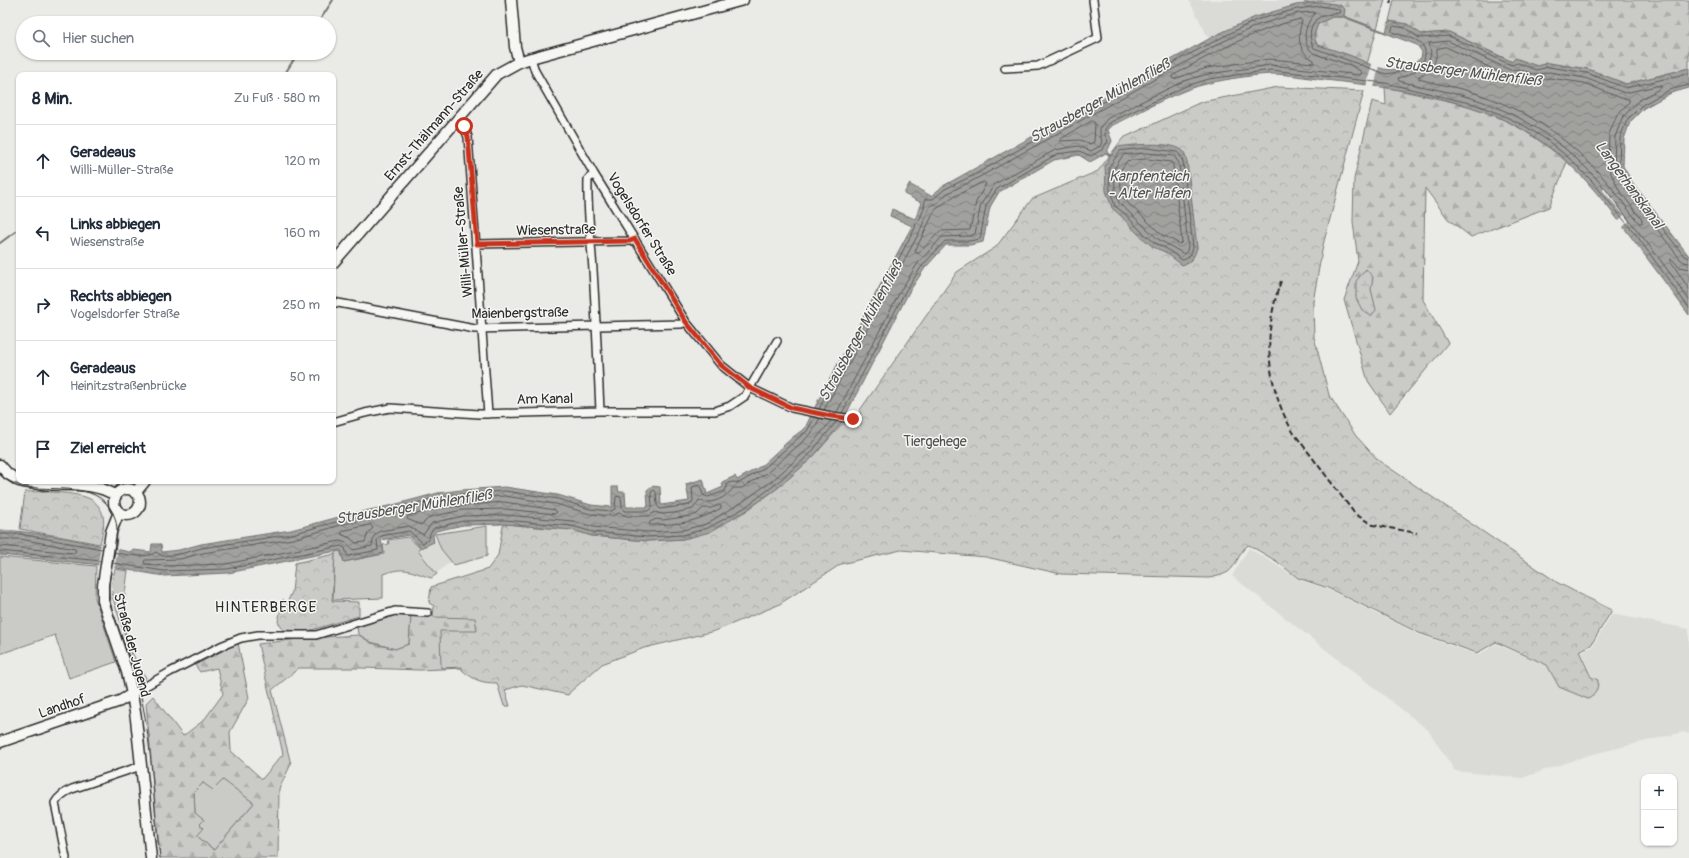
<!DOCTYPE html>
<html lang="de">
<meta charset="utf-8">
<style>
body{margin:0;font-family:Pangolin,sans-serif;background:#f6f6f7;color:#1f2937}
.controls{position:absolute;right:12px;bottom:12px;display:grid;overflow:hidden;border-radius:8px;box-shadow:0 1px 3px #0004}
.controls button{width:36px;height:36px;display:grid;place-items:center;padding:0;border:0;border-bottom:1px solid #e0e1e3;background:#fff;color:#1f2937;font:20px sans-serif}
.stop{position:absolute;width:12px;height:12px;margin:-9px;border:3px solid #c8321e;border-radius:50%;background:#fff}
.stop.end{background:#c8321e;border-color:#fff;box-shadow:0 1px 4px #0008}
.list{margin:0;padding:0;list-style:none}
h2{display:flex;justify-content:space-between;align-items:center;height:52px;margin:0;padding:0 16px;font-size:17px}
h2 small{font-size:13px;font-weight:400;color:#747a83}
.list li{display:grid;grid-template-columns:26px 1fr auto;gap:12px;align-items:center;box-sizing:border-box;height:72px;padding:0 16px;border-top:1px solid #e0e1e3}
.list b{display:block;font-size:15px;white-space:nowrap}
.list p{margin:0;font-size:13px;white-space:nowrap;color:#747a83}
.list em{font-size:13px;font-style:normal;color:#747a83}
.icon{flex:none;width:22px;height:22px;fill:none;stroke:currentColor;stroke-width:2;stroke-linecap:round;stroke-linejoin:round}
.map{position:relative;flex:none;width:1689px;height:858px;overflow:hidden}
.search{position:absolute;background:#fff;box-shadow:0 1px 3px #0004;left:16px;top:16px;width:320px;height:44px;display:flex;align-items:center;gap:10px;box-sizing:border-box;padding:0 14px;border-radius:22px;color:#747a83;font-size:15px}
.panel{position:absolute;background:#fff;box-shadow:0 1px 3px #0004;left:16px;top:72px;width:320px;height:412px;border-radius:8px}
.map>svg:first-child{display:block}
</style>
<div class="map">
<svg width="1689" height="858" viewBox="0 0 1689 858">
<defs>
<pattern id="forest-firs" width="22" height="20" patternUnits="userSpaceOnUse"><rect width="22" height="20" fill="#cacac7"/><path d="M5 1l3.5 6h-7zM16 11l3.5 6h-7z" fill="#aeaeab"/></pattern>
<pattern id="wetland-marsh" width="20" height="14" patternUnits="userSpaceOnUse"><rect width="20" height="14" fill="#cacac7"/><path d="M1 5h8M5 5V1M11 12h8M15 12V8" fill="none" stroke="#aeaeab"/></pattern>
<pattern id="park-crowns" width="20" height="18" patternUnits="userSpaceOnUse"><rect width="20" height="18" fill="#cacac7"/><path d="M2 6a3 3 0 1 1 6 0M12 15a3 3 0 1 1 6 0" fill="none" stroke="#aeaeab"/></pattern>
<pattern id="water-waves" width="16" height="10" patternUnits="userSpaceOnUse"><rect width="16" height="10" fill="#a1a19e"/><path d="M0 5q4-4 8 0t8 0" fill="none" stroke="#838381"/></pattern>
</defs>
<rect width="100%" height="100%" fill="#eaeae6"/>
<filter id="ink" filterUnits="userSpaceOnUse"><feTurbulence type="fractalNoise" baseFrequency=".025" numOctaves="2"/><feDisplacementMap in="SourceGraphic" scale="8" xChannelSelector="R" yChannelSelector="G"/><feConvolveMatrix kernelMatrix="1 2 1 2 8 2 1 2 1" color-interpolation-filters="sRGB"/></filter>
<g filter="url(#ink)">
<path fill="#dadad6" d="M 1189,0 L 1304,0 L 1305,3 L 1296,5 L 1255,17 L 1209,39 Z
M 436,541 L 441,549 L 451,561 L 437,573 L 418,551 Z
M 1249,548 L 1300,580 L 1327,589 L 1420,635 L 1478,655 L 1496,644 L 1547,665 L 1559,687 L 1598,680 L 1592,677 L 1581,652 L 1592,647 L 1612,614 L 1689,629 L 1689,734 L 1683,732 L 1589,755 L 1522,778 L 1455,771 L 1428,730 L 1232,576 Z"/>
<path fill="#cacac7" stroke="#7a7a79" d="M 487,526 L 487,556 L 454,565 L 441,549 L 435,534 Z
M 408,537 L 420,548 L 418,551 L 437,574 L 431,578 C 410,571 405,566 383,574 L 383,598 L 333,600 L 335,552 L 340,551 L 344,562 L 384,554 L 383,545 L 389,544 L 388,540 Z
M 0,557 L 96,566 L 95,598 L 116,662 L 69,678 L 55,635 L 0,654 Z
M 115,569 L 128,571 C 125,594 120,626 130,648 C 134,658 141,668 146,678 L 142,680 L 139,679 L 113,599 L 112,582 Z
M 388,615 L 411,616 L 409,644 L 395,649 L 371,642 L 358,634 L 357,627 Z
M 223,779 L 254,803 L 214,850 L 197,836 L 200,824 L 199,817 L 195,813 L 194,792 L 203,783 Z"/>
<path fill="url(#forest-firs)" stroke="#7a7a79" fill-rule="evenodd" d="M 1304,0 L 1385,0 L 1367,64 L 1354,57 L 1318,45 C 1312,38 1315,32 1318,24 L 1332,17 L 1342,17 L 1340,5 L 1321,2 L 1305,3 Z
M 1394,0 L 1689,0 L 1689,68 L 1626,84 L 1588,69 L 1548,63 L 1537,66 L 1515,58 L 1513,62 L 1449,32 L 1421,34 L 1407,24 L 1389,21 Z
M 1385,87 C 1414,94 1443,99 1472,107 C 1508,118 1538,138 1567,162 L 1549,207 L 1471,237 L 1448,219 L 1425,188 L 1423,300 L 1448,343 L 1390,413 L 1368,381 L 1344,300 L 1358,261 L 1353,222 L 1354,179 L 1372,101 L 1386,105 Z
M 411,616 L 478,617 L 484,667 L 420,670 L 363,668 L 299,668 L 272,690 L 291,764 L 279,789 L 278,858 L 160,858 L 146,703 L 153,696 L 183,736 L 204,720 L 223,694 L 217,668 L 200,672 L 195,665 L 238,643 L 249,698 L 230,732 L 231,751 L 262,779 L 283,754 L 258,644 L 307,638 L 359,635 L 371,643 L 395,649 L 409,644 ZM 223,780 L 254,803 L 214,850 L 197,836 L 204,828 L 200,824 L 204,820 L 195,813 L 194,792 L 203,783 L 213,790 Z"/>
<path fill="url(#wetland-marsh)" stroke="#7a7a79" d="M 1366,269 L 1373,277 L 1371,289 L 1376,310 L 1371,316 L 1362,310 L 1356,298 L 1356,281 Z"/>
<path fill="url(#park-crowns)" stroke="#7a7a79" d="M 1278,87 L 1364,91 L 1323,245 L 1313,302 L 1314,337 L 1329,395 L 1356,436 L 1378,460 L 1558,583 L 1612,610 L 1591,645 L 1579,651 L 1591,677 L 1598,680 C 1598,689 1596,695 1588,699 L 1559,687 L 1547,665 L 1496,642 L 1477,653 L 1419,633 L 1328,588 L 1298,578 L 1276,561 L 1249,545 C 1241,547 1237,566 1228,572 C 1223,575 1215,577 1209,578 L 1061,574 L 986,557 L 901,550 L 841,564 L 778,605 L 715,631 L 644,648 L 602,664 L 570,692 L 568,695 L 522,685 L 505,690 L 510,706 L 504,706 L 497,683 C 481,683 474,680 462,670 L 462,667 L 441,668 L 440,631 L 477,631 L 475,618 L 433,617 L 434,606 L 429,603 L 431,587 L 488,569 L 498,555 L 503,526 L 505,524 L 572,530 L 592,536 L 647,541 L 684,539 L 746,511 L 779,487 L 813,457 L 842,424 L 861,424 L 860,410 L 957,272 L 996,247 L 1032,199 L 1098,171 L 1123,138 L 1201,102 Z
M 25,492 C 40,491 77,492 90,499 C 96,502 102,509 103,516 C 105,524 102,535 100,544 L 20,529 Z
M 335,554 L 332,601 L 359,602 L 359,616 L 308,631 L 283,630 L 278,622 L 283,599 L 287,603 L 292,592 L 295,563 Z"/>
<path fill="url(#water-waves)" stroke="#727270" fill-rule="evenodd" d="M 1321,2 L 1340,5 L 1345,9 L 1344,16 L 1386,32 L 1389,21 L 1407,24 L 1421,34 L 1449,32 L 1512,62 L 1515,58 L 1537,66 L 1548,63 L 1588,69 L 1626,84 L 1689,68 L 1689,88 L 1671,93 L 1644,108 L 1630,122 L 1624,139 L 1623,166 L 1632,182 L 1689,256 L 1689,315 C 1667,285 1645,255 1622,225 C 1599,195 1576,166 1545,144 C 1485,99 1397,88 1325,80 C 1307,78 1288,74 1271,74 C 1254,75 1226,79 1210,83 C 1177,90 1143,111 1113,125 L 1108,130 L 1112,141 L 1107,152 L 1111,156 L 1117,147 C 1131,145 1174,140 1184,152 C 1185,154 1186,158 1187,161 L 1197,247 C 1195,256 1192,262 1182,265 L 1165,252 L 1153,247 L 1137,233 L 1121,216 L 1112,208 L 1106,191 L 1105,165 L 1110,157 L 1106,153 L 1090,162 L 1079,155 L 1054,160 L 999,192 L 990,207 L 983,242 L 970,245 L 946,245 L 925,268 L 909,292 L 842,422 L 813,457 L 779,487 L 746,511 L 710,532 L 684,539 L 647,541 L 592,536 L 572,530 L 505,524 L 463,525 L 436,531 L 433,535 L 434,542 L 421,548 L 409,535 L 381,540 L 384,553 L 344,562 L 341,550 L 228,573 L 164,576 L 93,564 L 0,555 L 0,530 C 44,532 86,542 129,552 L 133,550 L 151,552 L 152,544 L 161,544 L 162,552 L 179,550 L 201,544 L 291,530 L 346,515 L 393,505 L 438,493 L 461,490 L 505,487 L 558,495 L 591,505 L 612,507 L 612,487 L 618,487 L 619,492 L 625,492 L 626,507 L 648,507 L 647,490 L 652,486 L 660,487 L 661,505 L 689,501 L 686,484 L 703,479 L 707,494 L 723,487 L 722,482 L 735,476 L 737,480 L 761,466 L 793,437 L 805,428 L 819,399 L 912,226 L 890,216 L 892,209 L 915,219 L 922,203 L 904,194 L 909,184 L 931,196 L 943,186 L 1216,35 L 1255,17 L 1296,5 ZM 1332,17 L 1343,17 L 1417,45 L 1422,52 L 1421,58 C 1390,77 1384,70 1354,57 C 1342,52 1330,49 1318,45 C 1312,38 1315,32 1318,24 Z"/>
<path fill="#eaeae6" d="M 1372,64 L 1379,66 L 1374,88 L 1366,87 Z
M 1604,188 L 1629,221 L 1622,228 L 1617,222 L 1624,215 L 1604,192 L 1603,190 Z
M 101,543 L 118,547 L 114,570 L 98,567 Z"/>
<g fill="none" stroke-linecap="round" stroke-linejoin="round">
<path stroke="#5a5a59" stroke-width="1" d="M 1300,19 L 1302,21 C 1297,37 1298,52 1314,60 L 1314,63 L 1269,59 L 1207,68 L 1174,79 L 1172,78 L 1172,76 C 1213,53 1254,30 1300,19 Z
M 1446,47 L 1508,76 L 1518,75 L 1535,81 L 1550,78 L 1584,83 L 1621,98 L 1629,99 L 1629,102 L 1617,115 L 1609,134 L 1608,167 L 1619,190 L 1642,220 L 1642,223 L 1639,223 C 1625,207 1614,188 1599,173 C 1565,136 1526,110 1478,94 C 1459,87 1439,85 1419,79 L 1419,76 C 1433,69 1436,63 1437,49 Z
M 1689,85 L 1669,90 L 1642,105 L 1627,120 L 1620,138 L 1619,165 L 1629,185 L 1684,256 L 1689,258
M 1092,121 L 1095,123 L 1094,142 L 1090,144 L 1080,140 L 1060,141 L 1061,139 Z
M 1147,148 L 1177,152 L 1180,155 L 1183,162 L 1193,247 C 1192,253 1189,259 1182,260 L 1167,249 L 1155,243 L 1140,230 L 1124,213 L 1115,206 L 1110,191 L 1109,167 L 1120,151 Z
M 1147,153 L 1174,156 L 1179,163 L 1188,246 L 1187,251 L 1184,254 L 1158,239 L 1119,203 L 1115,190 L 1114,169 L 1123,155 Z
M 1147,159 L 1171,162 L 1173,165 L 1182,242 L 1180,244 L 1161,234 L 1124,199 L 1121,189 L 1120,171 L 1127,161 Z
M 984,182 L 986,184 L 976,202 L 970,230 L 940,231 L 919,253 L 916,253 L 915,251 L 935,210 L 951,198 Z
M 1689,263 L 1684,262 L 1680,259 L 1625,187 L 1614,166 L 1615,137 L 1622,118 L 1638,101 L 1661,88 L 1661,85 L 1625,93 L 1585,78 L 1549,72 L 1536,75 L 1518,69 L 1510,70 L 1448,41 L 1429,43 L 1431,52 L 1428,64 L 1408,75 L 1398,78 L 1399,81 C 1434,90 1470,94 1503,110 C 1539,126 1569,149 1595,177 C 1608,191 1618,206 1629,220 C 1650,246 1670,272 1689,300
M 1689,269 L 1679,267 L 1672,259 L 1670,260 L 1689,289
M 819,409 L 915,228 L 916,223 C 922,218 925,206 925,199 L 933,199 L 945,189 L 972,176 L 1182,58 L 1256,20 L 1297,9 L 1320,6 L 1338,9 L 1340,11 L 1339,13 C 1333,14 1326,14 1320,17 C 1309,23 1308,38 1314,48 L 1386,74 L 1405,71 L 1424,60 C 1431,39 1406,37 1392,32 L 1392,28 L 1394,26 L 1405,28 L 1419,38 L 1449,36 L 1511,65 L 1518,63 L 1536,70 L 1549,67 L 1587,73 L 1626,88 L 1689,73
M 824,410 L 920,231 L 930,206 L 937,203 L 948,193 L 974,180 L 1220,43 L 1258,25 L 1298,13 L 1314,12 L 1315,14 C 1304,24 1300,45 1315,54 L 1350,65 L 1362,72 L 1360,75 L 1271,65 L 1208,74 L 1184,81 L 1108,118 L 1100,127 L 1100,135 L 1102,141 L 1100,146 L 1091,151 L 1078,146 L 1055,150 L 995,184 L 981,204 L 975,234 L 969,236 L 942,237 L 918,263 L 902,288 L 837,412
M 842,413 L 906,290 L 922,266 L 945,241 L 969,241 L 980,239 L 986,206 L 997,189 L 1057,154 L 1079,151 L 1091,156 L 1103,149 L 1108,141 L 1105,135 L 1105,129 L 1111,122 L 1186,86 L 1209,79 L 1271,70 L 1385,83 L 1474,104 L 1500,114 L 1525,126 L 1547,140 L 1570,159 L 1592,181 L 1637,236 L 1689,308
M 820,418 L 811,434 L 767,473 L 742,488 L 733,488 C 729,495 717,502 708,502 C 705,503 702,501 699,500 L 693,509 L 674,513 L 661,514 L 655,512 L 649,516 L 627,516 L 619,513 L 612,516 L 590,514 L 556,504 L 505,496 L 462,499 L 439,502 L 395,513 L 348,523 L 293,539 L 203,553 L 180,559 L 145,560 L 144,563 L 145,564 L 164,566 L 226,564 L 340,541 L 347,543 L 353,550 L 372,546 L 374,536 L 380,531 L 409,526 L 423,535 L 432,523 L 463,516 L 506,515 L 573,521 L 594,527 L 647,532 L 683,530 L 706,524 L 741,503 L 773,480 L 807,450 L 831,421
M 504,502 L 555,510 L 557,512 L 555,514 L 505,509 L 462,510 L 430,517 L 421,525 L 407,519 L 408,516 L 441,508 Z
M 719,505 L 721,506 L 721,508 C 695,523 680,524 651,525 L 649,524 L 650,522 L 656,519 L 663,520 L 691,516 L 697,514 L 703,508 L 711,508 Z
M 371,525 L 373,528 L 368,533 L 365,542 L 356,543 L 350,538 L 341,534 L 343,531 Z
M 0,534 L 20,534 L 102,549
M 0,539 L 20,539 L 75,549 L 76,551 L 74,553 L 0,546
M 0,551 L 101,561
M 114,552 C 124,555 148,559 156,552 L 162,556 L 180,554 L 202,548 L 292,534 L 347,519 L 394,509 L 438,497 L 462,494 L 505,491 L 558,499 L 590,509 L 611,511 L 615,509 L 616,497 L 619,496 L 621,498 L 622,507 L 624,511 L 648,511 L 652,507 L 651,492 L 654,490 L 656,492 L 657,505 L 660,509 L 689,505 L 693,501 L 692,487 L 700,485 L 703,495 L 708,497 L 725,491 L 728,483 L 733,482 L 739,483 L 763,469 L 796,440 L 807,431 L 815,417
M 112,563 L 164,571 L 227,569 L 341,546 L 345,548 L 347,555 L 349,556 L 378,550 L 377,540 L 381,536 L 409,531 L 423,543 L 429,539 L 430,533 L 434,528 L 463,521 L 505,520 L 572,526 L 593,532 L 647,537 L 683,535 L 708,528 L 744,508 L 776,484 L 810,454 L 837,421"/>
<path stroke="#727270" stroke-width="2" d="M 318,23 L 333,0
M 284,75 L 298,53
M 0,243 L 19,229"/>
<g stroke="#2b2b2b" stroke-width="10">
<path id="street" d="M 531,58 L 535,71 L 594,174 L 686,322 L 721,365 L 750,388 L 792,408 L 831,416 L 853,419
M 1005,68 L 1038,66 L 1098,38 L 1093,0
M 456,120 L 464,126 L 468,137 L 488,414
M 594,174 L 588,179 C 587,209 591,239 593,270 C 596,317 598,364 600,411
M 477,244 L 630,241 L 635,239
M 333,302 L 475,329 L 681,324 L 686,322
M 333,422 L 365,413 L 390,408 L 479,414 L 600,411 L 715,411 L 730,406 L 745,396 L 777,341
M 132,694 L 170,672 L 221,646 L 241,638 L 258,635 L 316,635 L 395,611 L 428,613
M 66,858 L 55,803 C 59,796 65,792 72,789 L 141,766"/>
</g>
<g stroke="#2b2b2b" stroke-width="13">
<path id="secondary" d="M 511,0 L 515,47 L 519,62
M 333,263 L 497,74 L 519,62 L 531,58 L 743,0
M 0,465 L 8,474 L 19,481
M 20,481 C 50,490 89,477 116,496
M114 502a13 13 0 1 1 26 0a13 13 0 1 1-26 0Z
M 135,493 L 145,481
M 119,512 L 111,532 L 103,585 L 103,601 L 127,672 L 132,694 L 136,719 L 151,858
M 0,742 L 120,701 L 132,694"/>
</g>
<use href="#street" stroke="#f6f6f2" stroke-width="7"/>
<use href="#secondary" stroke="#f6f6f2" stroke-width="10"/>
<path stroke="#2b2b2b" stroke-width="1" d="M 0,475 C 30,501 79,476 106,503 C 130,528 107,564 109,594 C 110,607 116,619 120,632 C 128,654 137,677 142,701 C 153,752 153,806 160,858"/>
<path stroke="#2b2b2b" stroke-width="2" stroke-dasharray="6 3" stroke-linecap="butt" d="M 1390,4 L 1391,0
M 1281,281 C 1263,331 1265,385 1293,432 L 1355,514 L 1373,525 L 1417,533"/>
</g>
</g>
<g fill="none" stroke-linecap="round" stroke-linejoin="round" filter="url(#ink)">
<path stroke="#c8321e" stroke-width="5" d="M 464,126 L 468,137 L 477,244 L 630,241 L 635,239 L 686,322 L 721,365 L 750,388 L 792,408 L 831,416 L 853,419"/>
</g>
<g text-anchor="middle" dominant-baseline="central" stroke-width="3" stroke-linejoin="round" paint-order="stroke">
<g font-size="14" fill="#2b2b2b" stroke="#f6f6f2">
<text transform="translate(434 125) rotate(-49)">Ernst-Thälmann-Straße</text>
<text transform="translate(642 224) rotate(58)">Vogelsdorfer Straße</text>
<text transform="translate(556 230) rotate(-1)">Wiesenstraße</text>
<text transform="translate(463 242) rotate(-95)">Willi-Müller-Straße</text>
<text transform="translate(520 313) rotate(-1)">Maienbergstraße</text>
<text transform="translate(545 399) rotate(-1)">Am Kanal</text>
<text transform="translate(132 645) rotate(75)">Straße der Jugend</text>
<text transform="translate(62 706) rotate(-19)">Landhof</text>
</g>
<g font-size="14" fill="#535352" stroke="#f6f6f2">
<text x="935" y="441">Tiergehege</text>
</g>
<g font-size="15" font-style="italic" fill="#545453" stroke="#f6f6f2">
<text transform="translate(1463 72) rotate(7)">Strausberger Mühlenfließ</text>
<text transform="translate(1100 101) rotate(-29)">Strausberger Mühlenfließ</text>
<text x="1149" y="176">Karpfenteich<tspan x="1149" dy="17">- Alter Hafen</tspan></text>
<text transform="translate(1629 185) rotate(54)">Langerhanskanal</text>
<text transform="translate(861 331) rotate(-61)">Strausberger Mühlenfließ</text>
<text transform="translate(414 507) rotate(-9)">Strausberger Mühlenfließ</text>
</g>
<g font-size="15" letter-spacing="1" fill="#2b2b2b" stroke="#f6f6f2">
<text x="266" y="607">HINTERBERGE</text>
</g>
</g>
</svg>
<div class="controls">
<button>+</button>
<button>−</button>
</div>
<div class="stop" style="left:464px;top:126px"></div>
<div class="stop end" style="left:853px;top:419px"></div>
<div class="search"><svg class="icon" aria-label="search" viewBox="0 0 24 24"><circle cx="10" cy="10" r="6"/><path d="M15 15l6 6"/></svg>Hier suchen</div>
<section class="panel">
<h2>8 Min.<small>Zu Fuß · 580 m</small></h2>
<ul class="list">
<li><svg class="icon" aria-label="ahead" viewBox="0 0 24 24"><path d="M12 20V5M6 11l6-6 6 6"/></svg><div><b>Geradeaus</b><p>Willi-Müller-Straße</p></div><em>120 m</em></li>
<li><svg class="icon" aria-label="left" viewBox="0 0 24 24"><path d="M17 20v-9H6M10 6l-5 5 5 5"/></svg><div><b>Links abbiegen</b><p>Wiesenstraße</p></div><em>160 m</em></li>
<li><svg class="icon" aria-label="right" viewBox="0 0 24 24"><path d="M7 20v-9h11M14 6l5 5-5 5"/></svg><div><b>Rechts abbiegen</b><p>Vogelsdorfer Straße</p></div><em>250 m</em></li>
<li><svg class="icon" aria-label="ahead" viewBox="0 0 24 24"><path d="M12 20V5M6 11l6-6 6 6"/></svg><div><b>Geradeaus</b><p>Heinitzstraßenbrücke</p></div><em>50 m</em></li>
<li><svg class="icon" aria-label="arrive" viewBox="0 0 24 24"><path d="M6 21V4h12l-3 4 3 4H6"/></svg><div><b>Ziel erreicht</b></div></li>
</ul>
</section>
</div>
